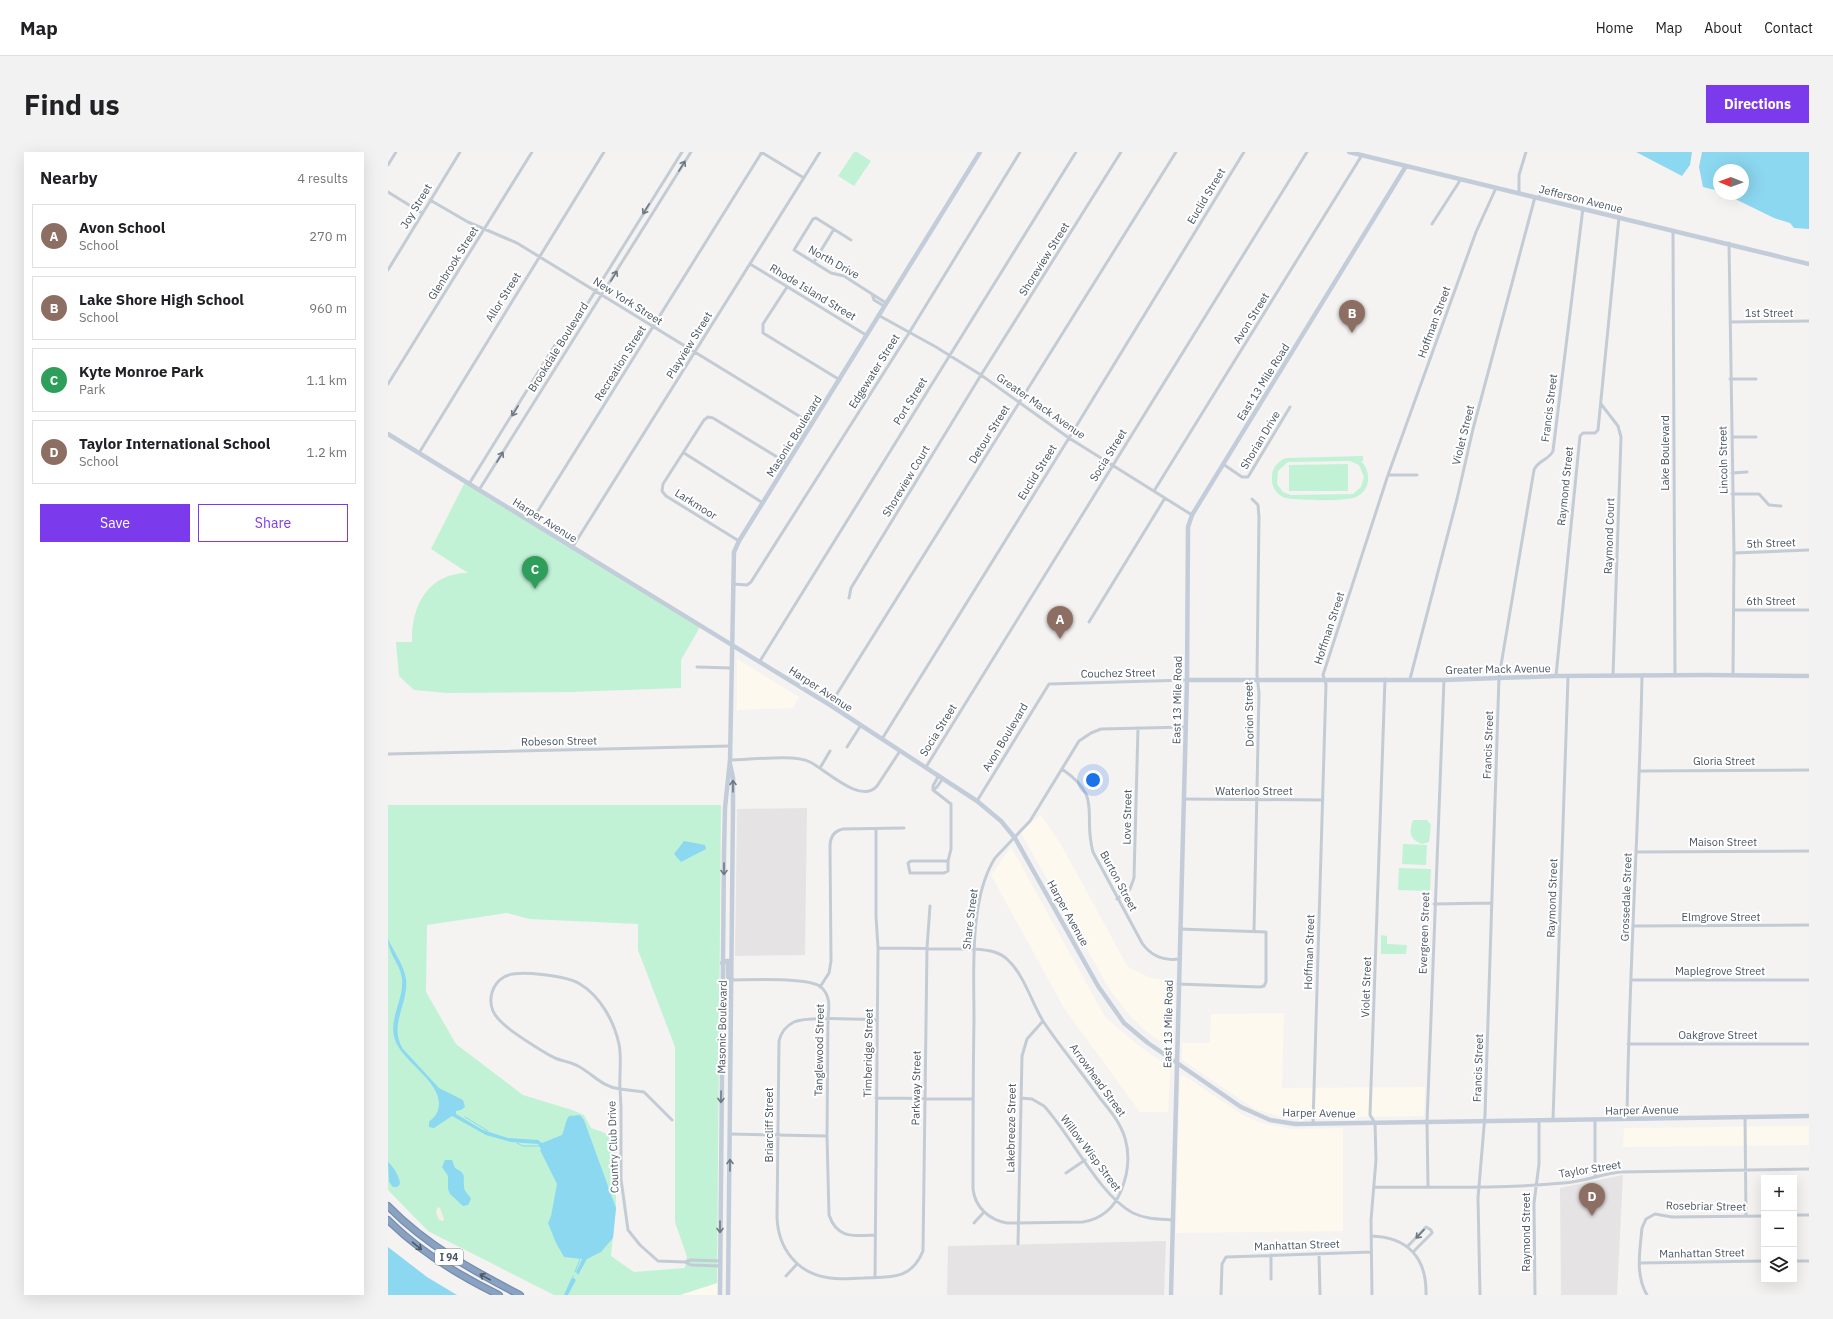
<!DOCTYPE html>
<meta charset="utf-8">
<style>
body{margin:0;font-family:"IBM Plex Sans",sans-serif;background:#f2f2f2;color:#202124}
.controls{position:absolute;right:12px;bottom:12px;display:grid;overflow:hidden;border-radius:0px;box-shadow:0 4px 16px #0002}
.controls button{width:36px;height:36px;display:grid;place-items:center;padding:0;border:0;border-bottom:1px solid #e0e0e0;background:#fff;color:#202124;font:20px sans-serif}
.compass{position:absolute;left:1325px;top:12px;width:36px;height:36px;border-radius:50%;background:#fff;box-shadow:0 4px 16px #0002;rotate:271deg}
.you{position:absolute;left:705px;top:628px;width:14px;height:14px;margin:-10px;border:3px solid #fff;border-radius:50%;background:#1a73e8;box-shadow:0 0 0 6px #1a73e833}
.badge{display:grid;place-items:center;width:26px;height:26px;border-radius:50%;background:#7c3aed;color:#fff;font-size:13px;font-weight:700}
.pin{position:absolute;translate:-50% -33px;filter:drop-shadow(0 1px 2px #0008)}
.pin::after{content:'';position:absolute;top:21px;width:14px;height:12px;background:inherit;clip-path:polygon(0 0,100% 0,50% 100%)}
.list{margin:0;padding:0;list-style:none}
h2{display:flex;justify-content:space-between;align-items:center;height:52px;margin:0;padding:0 16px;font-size:17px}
h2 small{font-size:13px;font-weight:400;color:#757577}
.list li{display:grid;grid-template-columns:26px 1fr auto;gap:12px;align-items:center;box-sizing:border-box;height:64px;margin:0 8px 8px;padding:0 8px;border:1px solid #e0e0e0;border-radius:0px}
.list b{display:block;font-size:15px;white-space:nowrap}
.list p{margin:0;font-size:13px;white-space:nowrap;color:#757577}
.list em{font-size:13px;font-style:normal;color:#757577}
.actions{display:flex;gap:8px;padding:12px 16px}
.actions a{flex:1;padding:9px 0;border:1px solid #7c3aed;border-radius:0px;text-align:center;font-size:14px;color:#7c3aed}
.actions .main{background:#7c3aed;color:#fff}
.icon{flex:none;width:22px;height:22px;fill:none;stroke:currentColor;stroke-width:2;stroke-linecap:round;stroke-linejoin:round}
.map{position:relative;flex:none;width:1421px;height:1143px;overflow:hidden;border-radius:0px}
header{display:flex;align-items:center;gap:24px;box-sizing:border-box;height:56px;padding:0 20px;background:#fff;border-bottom:1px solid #e0e0e0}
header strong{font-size:19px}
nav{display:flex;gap:22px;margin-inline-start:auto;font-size:14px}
.intro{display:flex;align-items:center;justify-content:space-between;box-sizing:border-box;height:96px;padding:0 24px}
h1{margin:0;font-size:28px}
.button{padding:10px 18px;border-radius:0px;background:#7c3aed;color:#fff;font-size:14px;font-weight:700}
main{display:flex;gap:24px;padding:0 24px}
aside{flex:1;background:#fff;border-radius:0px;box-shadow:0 4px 16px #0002}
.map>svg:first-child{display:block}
</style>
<header>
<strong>Map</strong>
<nav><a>Home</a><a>Map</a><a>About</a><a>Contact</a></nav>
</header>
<div class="intro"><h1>Find us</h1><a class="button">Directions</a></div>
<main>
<aside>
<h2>Nearby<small>4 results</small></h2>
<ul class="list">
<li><span class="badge" style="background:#8d6e63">A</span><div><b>Avon School</b><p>School</p></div><em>270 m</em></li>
<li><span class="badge" style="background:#8d6e63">B</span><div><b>Lake Shore High School</b><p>School</p></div><em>960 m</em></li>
<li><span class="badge" style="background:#2e9e5b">C</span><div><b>Kyte Monroe Park</b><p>Park</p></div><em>1.1 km</em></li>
<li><span class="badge" style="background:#8d6e63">D</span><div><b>Taylor International School</b><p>School</p></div><em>1.2 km</em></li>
</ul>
<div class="actions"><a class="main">Save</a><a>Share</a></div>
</aside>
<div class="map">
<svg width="1421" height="1143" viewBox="0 0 1421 1143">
<rect width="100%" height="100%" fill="#f5f2f2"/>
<path fill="#fdf9ee" d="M 349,507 L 411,545 L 405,556 L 349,558 Z
M 653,663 L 672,691 L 740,815 L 763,826 L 784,829 L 782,896 L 760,881 L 743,865 L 722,838 L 633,681 L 642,671 Z
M 623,695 L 717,865 L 751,894 L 782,915 L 780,960 L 752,960 L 676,856 L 603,723 Z
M 896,861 L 894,936 L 1037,935 L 1036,964 L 897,966 L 867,957 L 794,908 L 794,891 L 822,891 L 823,862 Z
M 795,923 L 855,963 L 873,971 L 904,977 L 955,976 L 955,1079 L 788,1081 L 792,925 Z
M 1421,974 L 1421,993 L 1235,995 L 1236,976 Z
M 329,1131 L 329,1143 L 292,1143 Z"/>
<path fill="#e6e3e4" d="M 419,656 L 417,803 L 347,804 L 349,657 Z
M 1235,1023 L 1229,1143 L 1173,1143 L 1172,1036 Z
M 778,1089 L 776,1143 L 559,1143 L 560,1094 Z"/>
<path fill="#c1f2d6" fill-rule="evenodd" d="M 466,0 L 469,0 L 483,9 L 466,34 L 450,24 Z
M 975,304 L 975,309 L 973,309 C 984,320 983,341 965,346 C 956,349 902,349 895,345 C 887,341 883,333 884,324 C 884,316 890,309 898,306 ZM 962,309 L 971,313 L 976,325 L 973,335 L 965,342 L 903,343 L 895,340 L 889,332 L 890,319 L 900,310 Z
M 960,312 L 960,339 L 901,339 L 901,313 Z
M 77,330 L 313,473 L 293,508 L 293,536 L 182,540 L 59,541 L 26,538 L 11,524 L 8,490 L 24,490 C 23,454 40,421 80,421 L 43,397 Z
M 0,653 L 333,653 L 329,1131 L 292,1143 L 166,1143 L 40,1079 L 0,1038 ZM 119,761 L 141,767 L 250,772 L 250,798 L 287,895 L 287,1070 L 299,1105 L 297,1116 L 246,1120 L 223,1104 L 228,1056 L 228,985 L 203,976 L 196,963 L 184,958 L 135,943 L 68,892 L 38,840 L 39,773 Z
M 1025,668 L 1039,668 L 1043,673 L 1041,690 L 1034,692 C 1021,688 1021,679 1025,668 Z
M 1015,692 L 1039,693 L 1038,713 L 1014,712 Z
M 1011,716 L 1043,717 L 1042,739 L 1010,738 Z
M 993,783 L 999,784 L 999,792 L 1019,793 L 1018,802 L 993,802 Z"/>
<path fill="#f5f0e4" d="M 50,1055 L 52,1056 L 56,1067 L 55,1069 L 51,1068 L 48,1060 Z"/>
<path fill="#8cd8f1" d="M 1248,0 L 1304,0 L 1302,13 L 1294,24 Z
M 1314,0 L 1421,0 L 1421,77 L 1406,76 L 1402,71 L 1386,66 L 1337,42 L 1355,42 L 1355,18 L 1331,18 L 1331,39 L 1315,35 L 1311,15 Z
M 296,689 L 317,693 L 318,697 L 293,710 L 286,702 Z
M 0,787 C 6,800 16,813 18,827 C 21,852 0,873 15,897 L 51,936 L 75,948 L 77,955 L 73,958 L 68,959 L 68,962 L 95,978 L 120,986 L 150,988 L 154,991 L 174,983 C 177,976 177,970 181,964 L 192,963 L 196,968 L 228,1056 L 225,1086 L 213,1100 L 199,1107 L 190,1123 L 188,1120 L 194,1107 L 176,1105 L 168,1091 L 160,1071 L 163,1064 L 169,1032 L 152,998 L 153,997 L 150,992 L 123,990 L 98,983 L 64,964 L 46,976 L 41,975 L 41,970 C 44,967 49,963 50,958 C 58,932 15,911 7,888 C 0,867 16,848 14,827 C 13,813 0,802 0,787 Z
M 57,1008 L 64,1008 L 67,1016 C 79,1022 75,1024 76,1035 C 76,1039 81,1043 83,1047 L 80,1053 L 75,1054 L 62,1042 L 60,1037 L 60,1024 L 54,1015 Z
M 0,1010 C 5,1014 12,1025 12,1032 L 9,1035 L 5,1035 L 1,1030 Z
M 0,1095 L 39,1125 L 69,1143 L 0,1143 Z
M 186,1126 L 188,1128 L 180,1143 L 176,1143 L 183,1127 Z"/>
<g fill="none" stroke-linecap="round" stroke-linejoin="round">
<path stroke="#8cd8f1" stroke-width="1" d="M 77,965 L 100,979
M 129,991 L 135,994 L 152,994
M 187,1120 L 192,1107
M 184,1128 L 185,1124"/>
<g stroke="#748dae" stroke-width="8">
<path id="highway" d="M 0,1054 C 38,1093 84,1118 132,1143
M 0,1068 C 32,1100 70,1123 111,1143"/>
</g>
<path stroke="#c3ccd4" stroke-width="3" d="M 373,0 L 416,26
M 0,13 L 8,0
M 0,40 L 34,61
M 1131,41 L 1131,23 L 1138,0
M 1151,46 L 1153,38
M 42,48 L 80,70 L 129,91 L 424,272
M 1044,72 L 1073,27
M 1285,79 L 1287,524
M 463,88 L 428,66 L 425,67 L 406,98 L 443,121 L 456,124 L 484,142
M 1341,91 L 1346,401 L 1345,523
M 426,110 L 446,77
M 362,112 L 478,183
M 0,118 L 72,0
M 399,135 L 375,172 L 375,181 L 452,228
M 496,154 L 486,148 L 484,142 L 498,151
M 490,163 L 548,195 L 593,223 L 681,286 L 804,363
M 1342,170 L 1421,169
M 1342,227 L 1368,227
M 0,232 L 144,0
M 1213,252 L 1230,274 L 1233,285 L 1225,524
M 1344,285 L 1368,285
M 31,301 L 216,0
M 296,301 L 375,351
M 835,312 L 854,325 L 860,325 L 902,255
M 1344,321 L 1359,320
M 1000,323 L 1029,323
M 81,332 L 167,193 L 180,183 L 294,0
M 91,338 L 303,0
M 766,339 L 974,3
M 1344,342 L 1371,342 L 1381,353 L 1393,354
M 864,347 L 870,353 L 871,365 L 869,523 L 871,541 L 866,779
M 143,370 L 374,0
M 351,389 L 278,344 L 274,339 L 275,332 L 316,268 L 320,265 L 325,266 L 399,311
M 184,396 L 432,0
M 1346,401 L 1421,398
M 345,432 L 359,433 L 363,430 L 521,181 L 632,0
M 461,446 L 463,436 L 593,223 L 733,0
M 1346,458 L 1421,458
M 701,470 L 777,346
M 372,509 L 688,0
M 309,515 L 343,516
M 1168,524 L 1192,284 L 1195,281 L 1207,281 L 1210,278 L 1231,65
M 1022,527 L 1069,347 L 1085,277 L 1147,45
M 442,553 L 788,0
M 494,587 L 681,286 L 856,0
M 459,595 L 473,573
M 0,602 L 342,594
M 342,608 C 361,608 406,602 422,610 C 438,618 473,653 489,634 L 512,599
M 538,615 L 919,0
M 432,616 L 442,599
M 674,617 C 716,646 694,661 705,700 L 754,791 C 763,804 775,809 791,807
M 1252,619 L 1421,618
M 551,623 L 545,634 L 545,638 L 549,635 L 555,626
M 545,638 L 563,652 L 563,697 L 560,709 L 560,719 L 556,721 L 522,721 L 520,711 L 523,709 L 560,709
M 796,647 L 935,648
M 589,649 L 661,532 L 799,528
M 1248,700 L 1421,699
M 729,747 L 742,737 L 746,726 L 750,576
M 1046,752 L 1104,751
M 1246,774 L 1421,773
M 490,796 L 587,797 C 599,798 611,799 620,808 C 636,823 644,851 655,869 C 672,895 693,919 711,945 C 721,957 732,970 737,986 C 742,1003 740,1022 733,1039 C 726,1056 713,1067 695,1070 L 619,1071 C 601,1068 587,1055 585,1037 C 585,980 585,923 586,867 C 586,819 581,747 607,706 L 642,669 L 691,589 L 703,581 L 713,577 L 798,575
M 344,828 C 362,828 420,825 433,835 C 443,844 441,856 440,867 L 439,984 L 441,1063 C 449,1087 466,1084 487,1083
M 1243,828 L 1421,828
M 790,832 L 872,835 L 876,834 L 878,830 L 878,780 L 792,777
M 432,835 L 441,821 L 443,809 L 442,695 C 442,686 445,679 455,677 L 516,676
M 489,868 C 471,867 419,864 406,870 C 398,874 393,880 391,889 L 389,1065 C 390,1096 409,1122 442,1126 C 453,1128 465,1126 476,1126 C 503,1125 523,1128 535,1099 L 539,796 L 542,754
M 1240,892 L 1421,892
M 488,946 L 585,947
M 633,946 L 644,947 L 656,954 C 683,983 711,1043 745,1061 C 757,1067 771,1067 784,1068
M 1357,965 L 1358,1064
M 1239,967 C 1241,819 1251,672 1254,524
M 284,968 L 256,940 L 232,937 C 231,923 234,906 231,892 C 226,869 212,844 192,832 C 179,824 129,817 116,825 C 104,832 100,847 105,859 C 111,873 139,889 151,897 C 156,900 162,904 167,906 C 174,909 183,910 190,914 C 205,922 214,935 232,937 L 233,955 L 233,1027 L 240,1078 L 252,1093 L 270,1109 L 297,1110
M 1165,968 L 1180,525
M 1207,968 L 1207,1024
M 925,972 L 938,532 L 935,523 L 1000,323 L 1088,80 L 1108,36
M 342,982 L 439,984
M 678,1021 L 697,1008
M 986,1035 C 1049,1035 1113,1037 1175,1031 C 1195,1030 1213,1022 1232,1020 L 1421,1017
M 1040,1035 L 1039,970 L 1056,528
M 1406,1063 L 1421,1063
M 586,1071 L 596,1060
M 983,1084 C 1020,1085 1039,1106 1038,1143
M 630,1092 L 634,904 L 639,887 L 655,869
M 1020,1094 L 1038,1075 L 1043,1078 L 1044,1081 L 1025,1100
M 931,1102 L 932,1143
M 883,1103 L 883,1127
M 332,1109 L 303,1108 L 297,1110 L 303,1113 L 332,1114
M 1406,1109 L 1421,1109
M 1252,1111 L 1376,1109
M 398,1124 L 409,1112
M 487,1126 L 490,796 L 488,764 L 488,677
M 833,1143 L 834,1112 L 838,1105 L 983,1100
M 984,1143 L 983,1068 L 988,1008 L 987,971 L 982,963 L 997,527
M 1092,1143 L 1090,1046 L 1097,963 L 1111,525 L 1146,318 C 1150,308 1161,308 1165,299 L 1195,56
M 1147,1143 L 1146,1051 L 1151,1012 L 1151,968
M 1259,1143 C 1247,1123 1252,1098 1254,1076 L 1258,1067 L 1267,1062 L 1284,1065 L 1376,1064"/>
<path stroke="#c3cdd9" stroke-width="4.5" d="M 961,0 L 1421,112
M 0,282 L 442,553 L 589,649 L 613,669 L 627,686 L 710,834 L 736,871 L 760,891 L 853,955 L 882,968 L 907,972 L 1421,964
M 799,528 L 1056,528 L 1168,524 L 1319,523 L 1421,524
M 334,811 L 338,809 L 340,809 L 340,825 L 344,827
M 332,1143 L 336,702 L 337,656 L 342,608 L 346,400 L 351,389 L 592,0
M 340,1143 L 345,654 L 345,626 L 342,612
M 783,1143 L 799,528 L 800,375 L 804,363 L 1018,14"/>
<use href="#highway" stroke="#89a2c2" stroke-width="5.5"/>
</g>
<defs><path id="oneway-shaft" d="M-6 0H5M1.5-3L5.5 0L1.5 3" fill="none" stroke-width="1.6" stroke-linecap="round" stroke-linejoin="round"/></defs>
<g stroke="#6e7984">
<use href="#oneway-shaft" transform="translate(294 14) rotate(-58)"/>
<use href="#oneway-shaft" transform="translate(258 57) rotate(122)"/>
<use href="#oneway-shaft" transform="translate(226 124) rotate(-58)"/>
<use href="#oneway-shaft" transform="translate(127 259) rotate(122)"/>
<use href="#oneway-shaft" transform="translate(112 305) rotate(-58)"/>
<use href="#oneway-shaft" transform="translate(1032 1082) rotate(133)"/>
</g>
<g stroke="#6e7985">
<use href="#oneway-shaft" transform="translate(345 634) rotate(-90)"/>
<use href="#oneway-shaft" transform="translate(336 717) rotate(90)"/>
<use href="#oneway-shaft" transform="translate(333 945) rotate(91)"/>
<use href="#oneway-shaft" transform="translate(342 1013) rotate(-90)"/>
<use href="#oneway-shaft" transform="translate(332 1075) rotate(90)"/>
</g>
<g stroke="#4c5966">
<use href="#oneway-shaft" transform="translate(29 1094) rotate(39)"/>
<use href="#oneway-shaft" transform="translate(97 1125) rotate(-151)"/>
</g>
<g text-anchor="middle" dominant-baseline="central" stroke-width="4" stroke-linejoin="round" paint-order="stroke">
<rect fill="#fff" stroke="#808890" stroke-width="1" x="47" y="1097" width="28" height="16" rx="3"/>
<g font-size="10" font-weight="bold" fill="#495561">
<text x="61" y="1105">I 94</text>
</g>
<g font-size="11" fill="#495561" stroke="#fff">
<text transform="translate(818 44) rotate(-59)">Euclid Street</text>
<text transform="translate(1193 47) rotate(14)">Jefferson Avenue</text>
<text transform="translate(28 54) rotate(-59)">Joy Street</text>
<text transform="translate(656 107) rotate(-58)">Shoreview Street</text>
<text transform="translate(446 110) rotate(29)">North Drive</text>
<text transform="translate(65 111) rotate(-58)">Glenbrook Street</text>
<text transform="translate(425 140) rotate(31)">Rhode Island Street</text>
<text transform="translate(115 145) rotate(-58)">Allor Street</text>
<text transform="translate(240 149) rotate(32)">New York Street</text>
<text x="1381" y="161">1st Street</text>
<text transform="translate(863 166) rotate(-58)">Avon Street</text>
<text transform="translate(1046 170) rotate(-70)">Hoffman Street</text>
<text transform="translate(301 193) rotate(-58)">Playview Street</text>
<text transform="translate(170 195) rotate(-58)">Brookdale Boulevard</text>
<text transform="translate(232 211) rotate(-58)">Recreation Street</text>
<text transform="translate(486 219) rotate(-58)">Edgewater Street</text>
<text transform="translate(875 230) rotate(-58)">East 13 Mile Road</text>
<text transform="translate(522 249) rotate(-58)">Port Street</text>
<text transform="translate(653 254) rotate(35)">Greater Mack Avenue</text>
<text transform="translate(1161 256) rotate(-83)">Francis Street</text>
<text transform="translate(601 282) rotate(-58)">Detour Street</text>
<text transform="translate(1075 283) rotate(-76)">Violet Street</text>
<text transform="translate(406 284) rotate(-58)">Masonic Boulevard</text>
<text transform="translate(872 288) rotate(-59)">Shorian Drive</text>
<text transform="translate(1277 301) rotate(-90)">Lake Boulevard</text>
<text transform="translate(720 303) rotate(-58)">Socia Street</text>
<text transform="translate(1335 308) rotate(-91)">Lincoln Street</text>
<text transform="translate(649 320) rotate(-58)">Euclid Street</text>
<text transform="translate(518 329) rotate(-59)">Shoreview Court</text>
<text transform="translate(1177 334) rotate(-84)">Raymond Street</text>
<text transform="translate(308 352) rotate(32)">Larkmoor</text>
<text transform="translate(157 368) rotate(32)">Harper Avenue</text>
<text transform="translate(1221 384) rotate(-88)">Raymond Court</text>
<text transform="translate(1383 391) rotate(-2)">5th Street</text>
<text x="1383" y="449">6th Street</text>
<text transform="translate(941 476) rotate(-72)">Hoffman Street</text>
<text transform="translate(1110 517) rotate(-1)">Greater Mack Avenue</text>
<text transform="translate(730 521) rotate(-1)">Couchez Street</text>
<text transform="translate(433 537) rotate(33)">Harper Avenue</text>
<text transform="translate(789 548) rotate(-89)">East 13 Mile Road</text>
<text transform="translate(861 562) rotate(-91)">Dorion Street</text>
<text transform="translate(550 578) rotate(-58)">Socia Street</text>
<text transform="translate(617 585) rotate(-59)">Avon Boulevard</text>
<text transform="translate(171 589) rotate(-1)">Robeson Street</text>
<text transform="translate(1100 593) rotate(-88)">Francis Street</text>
<text x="1336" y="609">Gloria Street</text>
<text x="866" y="639">Waterloo Street</text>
<text transform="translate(739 665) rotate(-89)">Love Street</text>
<text x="1335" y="690">Maison Street</text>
<text transform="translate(731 729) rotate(62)">Burton Street</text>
<text transform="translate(1238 745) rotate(-88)">Grossedale Street</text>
<text transform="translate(1164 746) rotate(-88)">Raymond Street</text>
<text transform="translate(680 761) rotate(61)">Harper Avenue</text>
<text x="1333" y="765">Elmgrove Street</text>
<text transform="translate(582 767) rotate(-83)">Share Street</text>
<text transform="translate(1036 781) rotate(-88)">Evergreen Street</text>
<text transform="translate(921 800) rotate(-88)">Hoffman Street</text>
<text x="1332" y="819">Maplegrove Street</text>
<text transform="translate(978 835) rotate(-88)">Violet Street</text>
<text transform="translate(780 872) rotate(-89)">East 13 Mile Road</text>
<text transform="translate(334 875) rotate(-89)">Masonic Boulevard</text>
<text x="1330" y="883">Oakgrove Street</text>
<text transform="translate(431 898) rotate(-89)">Tanglewood Street</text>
<text transform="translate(480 901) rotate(-89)">Timberidge Street</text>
<text transform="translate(1090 916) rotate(-88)">Francis Street</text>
<text transform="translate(710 928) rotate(54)">Arrowhead Street</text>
<text transform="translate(528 936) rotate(-89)">Parkway Street</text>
<text transform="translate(1254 958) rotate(-1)">Harper Avenue</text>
<text transform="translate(931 961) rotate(1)">Harper Avenue</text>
<text transform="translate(381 973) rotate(-90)">Briarcliff Street</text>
<text transform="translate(623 976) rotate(-89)">Lakebreeze Street</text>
<text transform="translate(225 995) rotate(-92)">Country Club Drive</text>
<text transform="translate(703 1001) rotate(53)">Willow Wisp Street</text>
<text transform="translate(1202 1017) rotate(-9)">Taylor Street</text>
<text transform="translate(1318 1054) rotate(1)">Rosebriar Street</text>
<text transform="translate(1138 1080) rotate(-90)">Raymond Street</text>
<text transform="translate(909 1093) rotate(-2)">Manhattan Street</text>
<text transform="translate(1314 1101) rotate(-1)">Manhattan Street</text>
</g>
</g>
</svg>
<div class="controls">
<button>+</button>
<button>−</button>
<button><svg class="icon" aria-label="layers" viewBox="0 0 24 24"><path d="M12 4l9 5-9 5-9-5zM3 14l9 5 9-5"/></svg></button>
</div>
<svg class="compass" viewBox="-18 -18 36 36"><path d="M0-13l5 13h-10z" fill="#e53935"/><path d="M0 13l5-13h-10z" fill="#757577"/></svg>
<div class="you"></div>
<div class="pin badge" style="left:672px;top:487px;background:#8d6e63">A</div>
<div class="pin badge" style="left:964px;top:181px;background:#8d6e63">B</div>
<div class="pin badge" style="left:147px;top:437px;background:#2e9e5b">C</div>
<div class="pin badge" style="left:1204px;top:1064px;background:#8d6e63">D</div>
</div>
</main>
